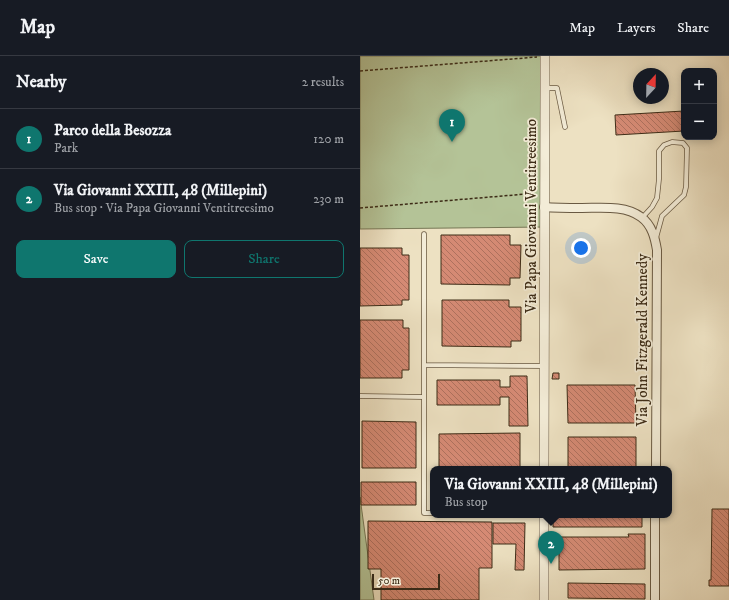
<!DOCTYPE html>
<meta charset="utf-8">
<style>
body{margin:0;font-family:"IM FELL DW Pica",serif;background:#20242c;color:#f1f3f6}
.controls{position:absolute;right:12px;top:12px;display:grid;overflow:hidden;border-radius:8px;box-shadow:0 2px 10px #0003}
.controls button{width:36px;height:36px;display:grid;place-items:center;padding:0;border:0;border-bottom:1px solid #363941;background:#171b24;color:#f1f3f6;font:20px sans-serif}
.compass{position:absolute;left:273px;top:12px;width:36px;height:36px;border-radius:50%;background:#171b24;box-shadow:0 2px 10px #0003;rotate:22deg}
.scale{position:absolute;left:12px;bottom:10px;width:68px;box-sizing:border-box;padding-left:4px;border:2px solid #3d2c17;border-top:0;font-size:11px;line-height:14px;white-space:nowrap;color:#3d2c17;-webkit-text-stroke:3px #f3ecd7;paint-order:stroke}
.you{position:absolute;left:221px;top:192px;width:14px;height:14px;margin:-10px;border:3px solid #fff;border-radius:50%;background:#1a73e8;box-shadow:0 0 0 6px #1a73e833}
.badge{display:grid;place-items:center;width:26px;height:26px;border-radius:50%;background:#0f766e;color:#fff;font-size:13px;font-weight:700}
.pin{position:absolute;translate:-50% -33px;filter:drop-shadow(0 1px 2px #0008)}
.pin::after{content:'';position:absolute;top:21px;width:14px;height:12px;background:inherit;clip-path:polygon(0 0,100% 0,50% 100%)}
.popup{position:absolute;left:70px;top:410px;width:242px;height:52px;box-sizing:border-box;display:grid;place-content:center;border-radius:8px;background:#171b24;filter:drop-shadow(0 1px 3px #0005);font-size:13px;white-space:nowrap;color:#9ea1a6}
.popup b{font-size:15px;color:#f1f3f6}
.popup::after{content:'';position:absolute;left:50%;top:100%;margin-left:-8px;border:8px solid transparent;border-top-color:#171b24}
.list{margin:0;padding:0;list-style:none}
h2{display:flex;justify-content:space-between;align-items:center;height:52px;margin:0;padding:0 16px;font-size:17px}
h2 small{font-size:13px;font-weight:400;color:#9ea1a6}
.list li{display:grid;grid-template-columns:26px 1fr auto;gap:12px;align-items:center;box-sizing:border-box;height:60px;padding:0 16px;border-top:1px solid #363941}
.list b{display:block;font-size:15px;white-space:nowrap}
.list p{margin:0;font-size:13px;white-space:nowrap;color:#9ea1a6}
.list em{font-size:13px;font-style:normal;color:#9ea1a6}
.actions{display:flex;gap:8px;padding:12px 16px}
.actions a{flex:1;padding:9px 0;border:1px solid #0f766e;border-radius:8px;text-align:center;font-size:14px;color:#0f766e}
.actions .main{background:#0f766e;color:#fff}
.map{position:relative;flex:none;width:369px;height:544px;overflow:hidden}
header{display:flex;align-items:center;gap:24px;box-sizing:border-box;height:56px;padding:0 20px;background:#171b24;border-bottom:1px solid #363941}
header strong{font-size:19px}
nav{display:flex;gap:22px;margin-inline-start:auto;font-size:14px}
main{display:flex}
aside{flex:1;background:#171b24}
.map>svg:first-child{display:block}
</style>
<header>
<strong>Map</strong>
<nav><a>Map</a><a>Layers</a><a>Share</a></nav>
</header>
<main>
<aside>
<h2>Nearby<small>2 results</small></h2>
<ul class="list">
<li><span class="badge">1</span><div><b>Parco della Besozza</b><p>Park</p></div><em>120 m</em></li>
<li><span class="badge">2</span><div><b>Via Giovanni XXIII, 48 (Millepini)</b><p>Bus stop · Via Papa Giovanni Ventitreesimo</p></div><em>230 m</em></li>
</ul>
<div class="actions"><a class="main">Save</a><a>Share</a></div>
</aside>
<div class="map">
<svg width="369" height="544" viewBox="0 0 369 544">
<defs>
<pattern id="building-back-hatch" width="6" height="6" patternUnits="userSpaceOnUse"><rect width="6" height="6" fill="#d58a74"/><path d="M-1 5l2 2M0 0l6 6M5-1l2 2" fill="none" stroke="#ae715e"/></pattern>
</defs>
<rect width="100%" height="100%" fill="#ede1c2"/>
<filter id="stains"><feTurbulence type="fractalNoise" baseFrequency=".005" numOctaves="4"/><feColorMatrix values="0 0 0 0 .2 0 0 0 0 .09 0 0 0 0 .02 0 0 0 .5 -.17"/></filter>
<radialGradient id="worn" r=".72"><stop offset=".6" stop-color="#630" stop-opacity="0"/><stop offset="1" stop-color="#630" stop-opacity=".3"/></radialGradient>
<path fill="#b4c397" stroke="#787857" d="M 0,0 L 183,0 L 185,171 L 0,173 Z
M 0,441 L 14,544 L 0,544 Z"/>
<path fill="url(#building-back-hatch)" stroke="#3d2c17" d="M 324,55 L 324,75 L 256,79 L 255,59 Z
M 81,179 L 150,179 L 150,189 L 161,189 L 160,222 L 150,222 L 150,229 L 81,228 Z
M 0,192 L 42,192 L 42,199 L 49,199 L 49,244 L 42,244 L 42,249 L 0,250 Z
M 82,244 L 149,244 L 149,251 L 161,251 L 161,285 L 151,285 L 151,291 L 82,290 Z
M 0,264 L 43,264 L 43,272 L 49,272 L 49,314 L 42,314 L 42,322 L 0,322 Z
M 193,317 L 199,317 L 199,323 L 192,323 Z
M 150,320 L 167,320 L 168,370 L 149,370 L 149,341 L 140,341 L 140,349 L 77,349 L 77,324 L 140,324 L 140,331 L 150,331 Z
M 207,329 L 275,329 L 276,367 L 208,367 Z
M 2,365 L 56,366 L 56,412 L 2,412 Z
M 160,377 L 160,413 L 79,413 L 79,378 Z
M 208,381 L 276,381 L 276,413 L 208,413 Z
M 1,426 L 56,426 L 56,449 L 1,449 Z
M 352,453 L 369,453 L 369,530 L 349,530 L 349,524 L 351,524 Z
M 193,459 L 282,459 L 282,471 L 193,471 Z
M 8,465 L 132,466 L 132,512 L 119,512 L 119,544 L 21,544 L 21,513 L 8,513 Z
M 133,467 L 165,467 L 164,514 L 155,514 L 156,488 L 133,488 Z
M 268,478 L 285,478 L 285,513 L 199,514 L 199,481 L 269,481 Z
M 208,527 L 285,528 L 285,543 L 208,542 Z"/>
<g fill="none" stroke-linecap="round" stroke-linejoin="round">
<g stroke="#695942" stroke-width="5.5">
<path id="service" d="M 186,32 L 197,32 L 205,71
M 282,162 L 292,151 L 297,142 L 299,123 L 299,95 L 304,89 L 312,86 L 323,87 L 327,92 L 326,131 L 324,139 L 302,160 L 296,182
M 64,178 L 64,457 L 73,457
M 64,309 L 184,310
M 0,340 L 64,341"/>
</g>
<g stroke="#695942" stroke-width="10">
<path id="minor" d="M 184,151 C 197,152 209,152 222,152 C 241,152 265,149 281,161 C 292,169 295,182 297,194 L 296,413
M 295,544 L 295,459"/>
</g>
<g stroke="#695942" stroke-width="10">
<path id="tertiary" d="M 184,413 L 185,33 L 185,0
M 184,544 L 184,459"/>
</g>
<path stroke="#3d2c17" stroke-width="1.5" stroke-dasharray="3 2" stroke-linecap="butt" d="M 0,15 L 177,1
M 0,152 L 166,138 L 172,138 L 175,139"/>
<use href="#service" stroke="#f3ecd7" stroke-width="4"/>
<use href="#minor" stroke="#f3ecd7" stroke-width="8"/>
<use href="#tertiary" stroke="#f3ecd7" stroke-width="9"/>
</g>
<g text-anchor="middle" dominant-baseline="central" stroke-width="3.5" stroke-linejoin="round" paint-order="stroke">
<g font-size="15" fill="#3d2c17" stroke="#f3ecd7">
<text transform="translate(171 160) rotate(-90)">Via Papa Giovanni Ventitreesimo</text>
<text transform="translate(282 284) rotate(-90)">Via John Fitzgerald Kennedy</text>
</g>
</g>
<rect width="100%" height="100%" filter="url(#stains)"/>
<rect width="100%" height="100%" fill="url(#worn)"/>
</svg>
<div class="controls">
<button>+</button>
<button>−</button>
</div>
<svg class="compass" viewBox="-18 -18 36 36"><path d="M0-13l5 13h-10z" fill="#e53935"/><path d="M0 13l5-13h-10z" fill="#9ea1a6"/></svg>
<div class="scale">50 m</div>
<div class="you"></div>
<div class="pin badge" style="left:92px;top:86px">1</div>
<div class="pin badge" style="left:191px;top:508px">2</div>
<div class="popup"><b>Via Giovanni XXIII, 48 (Millepini)</b>Bus stop</div>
</div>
</main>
